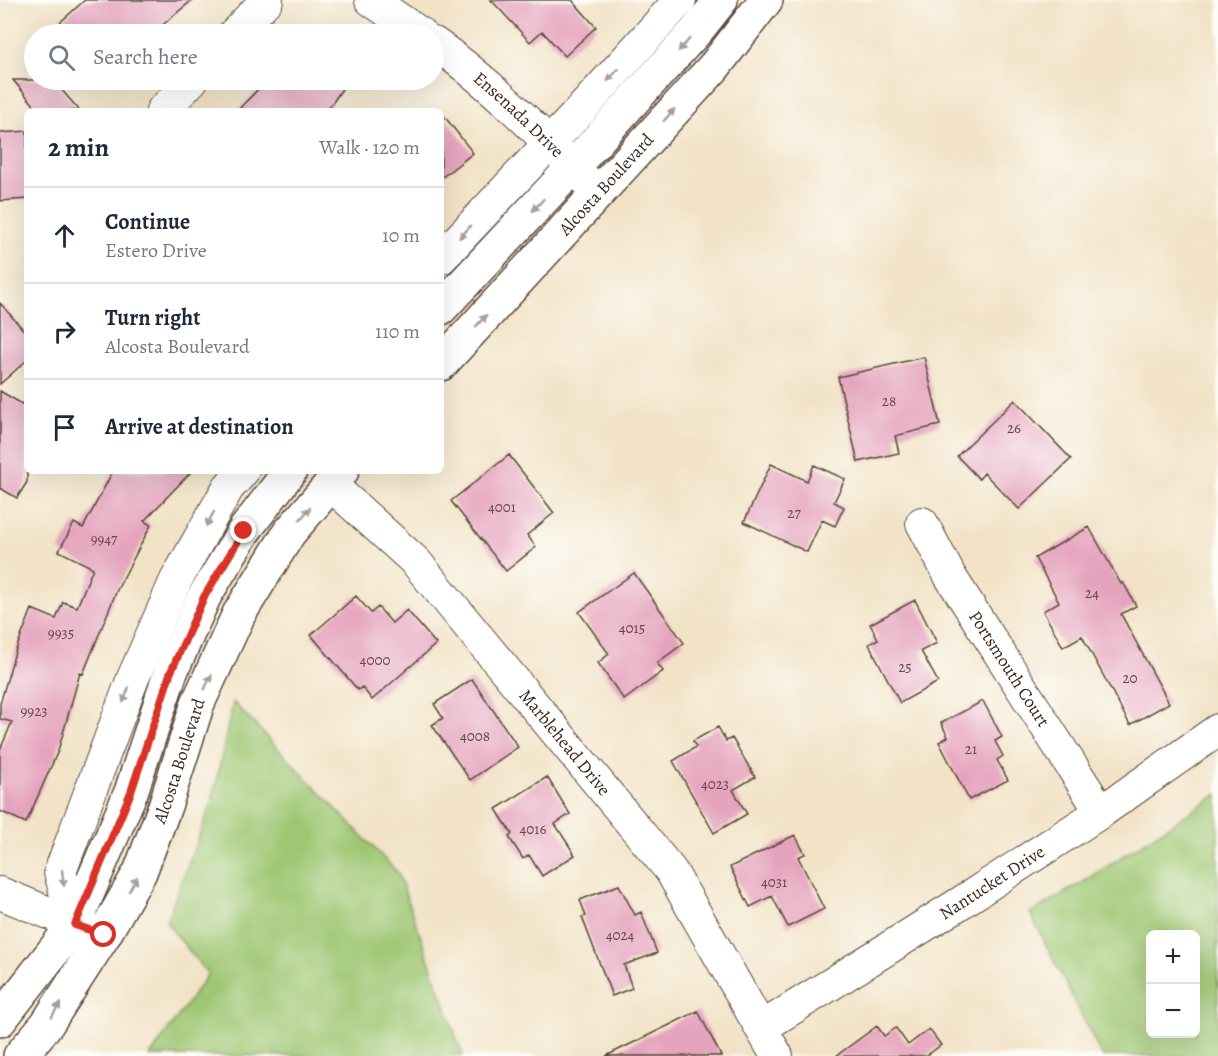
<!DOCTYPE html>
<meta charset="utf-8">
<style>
body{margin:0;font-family:Alegreya,serif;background:#f2f2f3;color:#1f2937}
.controls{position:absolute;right:18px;bottom:18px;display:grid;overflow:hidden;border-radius:9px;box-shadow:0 6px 24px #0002}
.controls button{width:54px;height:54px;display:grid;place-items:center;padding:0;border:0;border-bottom:2px solid #e0e1e3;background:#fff;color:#1f2937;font:30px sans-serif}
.stop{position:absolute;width:18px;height:18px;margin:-14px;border:4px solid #d93025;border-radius:50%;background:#fff}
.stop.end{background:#d93025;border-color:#fff;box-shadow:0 2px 6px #0008}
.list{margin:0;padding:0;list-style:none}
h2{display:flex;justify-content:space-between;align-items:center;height:78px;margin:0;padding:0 24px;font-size:26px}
h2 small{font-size:20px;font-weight:400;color:#747a83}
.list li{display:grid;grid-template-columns:39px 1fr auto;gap:18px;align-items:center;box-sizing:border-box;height:96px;padding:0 24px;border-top:2px solid #e0e1e3}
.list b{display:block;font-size:22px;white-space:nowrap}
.list p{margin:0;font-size:20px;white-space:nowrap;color:#747a83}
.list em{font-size:20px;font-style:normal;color:#747a83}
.icon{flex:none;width:33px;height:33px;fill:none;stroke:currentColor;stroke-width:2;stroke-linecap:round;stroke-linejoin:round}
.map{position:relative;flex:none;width:1218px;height:1056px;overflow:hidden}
.search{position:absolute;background:#fff;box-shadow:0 6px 24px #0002;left:24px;top:24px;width:420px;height:66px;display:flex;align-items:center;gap:15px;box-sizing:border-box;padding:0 21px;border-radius:33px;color:#747a83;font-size:22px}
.panel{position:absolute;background:#fff;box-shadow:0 6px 24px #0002;left:24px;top:108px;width:420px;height:366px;border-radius:9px}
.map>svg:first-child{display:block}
</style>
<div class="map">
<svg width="1218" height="1056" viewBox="0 0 1218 1056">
<rect width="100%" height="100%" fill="#fdfcf7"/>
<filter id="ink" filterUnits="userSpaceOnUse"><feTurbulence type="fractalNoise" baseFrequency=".0167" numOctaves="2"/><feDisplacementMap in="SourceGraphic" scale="12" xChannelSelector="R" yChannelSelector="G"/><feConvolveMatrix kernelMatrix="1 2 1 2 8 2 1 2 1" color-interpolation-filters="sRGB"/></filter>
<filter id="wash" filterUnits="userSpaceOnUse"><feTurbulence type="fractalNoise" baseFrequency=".008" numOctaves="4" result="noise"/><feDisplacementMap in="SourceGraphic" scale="24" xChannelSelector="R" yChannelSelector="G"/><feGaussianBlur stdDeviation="1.35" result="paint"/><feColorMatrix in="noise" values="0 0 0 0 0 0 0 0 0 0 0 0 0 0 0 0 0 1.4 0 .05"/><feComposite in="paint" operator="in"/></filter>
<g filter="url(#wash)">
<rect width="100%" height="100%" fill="#f2e3c7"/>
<path fill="#9fc773" stroke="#6d7848" stroke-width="1.5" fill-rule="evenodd" d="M 233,702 L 398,873 L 463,1056 L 150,1056 L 208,974 L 166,922 L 212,802 Z
M 1218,794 L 1218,1056 L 1102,1056 L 1030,913 L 1085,881 ZM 1150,934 L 1196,934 L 1196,1034 L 1150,1034 Z"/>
<g id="blocks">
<path fill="#e5a4be" d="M 85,0 L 192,0 L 152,34 L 47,34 Z
M 491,0 L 572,0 L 596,27 L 565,56 L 542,31 L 530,42 Z
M 13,80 L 53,80 L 80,111 L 39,111 Z
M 267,80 L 348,80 L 327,111 L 237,111 Z
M 441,112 L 473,153 L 441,178 Z
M 27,131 L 27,199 L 0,201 L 0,133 Z
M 0,303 L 27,334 L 27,360 L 0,384 Z
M 924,357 L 940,425 L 895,436 L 899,453 L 858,462 L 838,377 Z
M 0,391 L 27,407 L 27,482 L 17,498 L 0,488 Z
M 1015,400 L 1071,459 L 1019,509 L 984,473 L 979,479 L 957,456 Z
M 509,455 L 554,513 L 527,535 L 536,547 L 506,571 L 451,501 Z
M 771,464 L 807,481 L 814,465 L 845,479 L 834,502 L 844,507 L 835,526 L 822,520 L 807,552 L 744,522 Z
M 113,471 L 192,471 L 144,521 L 151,525 L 117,590 L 83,674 L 80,673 L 58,751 L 26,823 L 0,811 L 0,750 L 12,722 L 0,719 L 0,704 L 15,652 L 32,609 L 56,619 L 63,602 L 77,607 L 93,568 L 59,551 L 74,523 L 83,528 Z
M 1089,527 L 1121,584 L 1123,582 L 1136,606 L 1121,614 L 1169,703 L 1130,725 L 1082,636 L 1063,647 L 1043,611 L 1059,602 L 1035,558 Z
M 634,573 L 684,643 L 657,663 L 663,671 L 624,700 L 598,663 L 609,654 L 579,612 Z
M 356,596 L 371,613 L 378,607 L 392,623 L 407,610 L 436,644 L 372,700 L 362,687 L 358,690 L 311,635 Z
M 915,600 L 937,643 L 921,651 L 938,682 L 900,703 L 869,644 L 878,639 L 870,624 Z
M 472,679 L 518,747 L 470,780 L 432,725 L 443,718 L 434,704 Z
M 983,701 L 1002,737 L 995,741 L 1003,756 L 997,760 L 1008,780 L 969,800 L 939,742 L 948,737 L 941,723 Z
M 718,727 L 726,741 L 732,738 L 755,777 L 733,790 L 747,814 L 714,833 L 673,761 L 696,747 L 693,741 Z
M 547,777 L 570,814 L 555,824 L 575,855 L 542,876 L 529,855 L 523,859 L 509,837 L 512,834 L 496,809 Z
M 795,835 L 805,854 L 798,857 L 824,909 L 788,927 L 772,896 L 750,907 L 730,867 Z
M 619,885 L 635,915 L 641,912 L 657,953 L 624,965 L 632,988 L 612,996 L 582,917 L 586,916 L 580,900 Z
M 698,1011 L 721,1056 L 606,1056 Z
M 877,1026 L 884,1036 L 896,1028 L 908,1045 L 929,1029 L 941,1045 L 926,1056 L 836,1056 Z"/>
</g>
</g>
<g filter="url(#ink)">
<use href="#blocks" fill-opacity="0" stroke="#564637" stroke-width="1.5"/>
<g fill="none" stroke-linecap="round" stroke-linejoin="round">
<g stroke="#564637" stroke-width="34">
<g id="minor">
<path d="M 371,0 L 421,34"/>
<path d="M 234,34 L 267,0"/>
<path id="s1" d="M 434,43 C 494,85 547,140 598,193"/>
<path d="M 162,111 L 192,80"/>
<path d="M 441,258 L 578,113 L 680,0"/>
<path id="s2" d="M 330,484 L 416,562 L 671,871 L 777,1056"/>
<path id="s3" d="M 922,523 L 950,576 L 1101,812"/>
<path d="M 0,893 L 88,929"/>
<path d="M 74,925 L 60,872 L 133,678 L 176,580 L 228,488 L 243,471"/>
<path id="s4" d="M 761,1028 L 954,907 L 1101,812 L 1218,730"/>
</g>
</g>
<g stroke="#564637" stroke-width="36">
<g id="secondary">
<path d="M 441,308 L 573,167 L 698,29 L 721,0"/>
<path id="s5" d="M 441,364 L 714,67 L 766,0"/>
<path d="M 0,1020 L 74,925 L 131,792 L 170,674 L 204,597 L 244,531 L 290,471"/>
<path id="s6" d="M 20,1056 L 47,1024 L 104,935 L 140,872 L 165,806 L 198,703 L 239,614 L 289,533 L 342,471"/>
</g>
</g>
<use href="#minor" stroke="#fff" stroke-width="32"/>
<use href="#secondary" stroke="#fff" stroke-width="33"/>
</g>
<defs><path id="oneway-solid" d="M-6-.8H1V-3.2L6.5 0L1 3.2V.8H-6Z" transform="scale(1.5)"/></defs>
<g fill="#a79f9a">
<use href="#oneway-solid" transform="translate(684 45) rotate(132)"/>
<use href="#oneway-solid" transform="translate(613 75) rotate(133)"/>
<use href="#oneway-solid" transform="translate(669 115) rotate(-48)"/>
<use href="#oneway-solid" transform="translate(538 205) rotate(133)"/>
<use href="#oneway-solid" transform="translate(465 232) rotate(133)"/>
<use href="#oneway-solid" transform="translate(481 321) rotate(-47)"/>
<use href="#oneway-solid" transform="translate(305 514) rotate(-50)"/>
<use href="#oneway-solid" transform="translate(210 519) rotate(119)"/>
<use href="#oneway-solid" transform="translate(208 682) rotate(-65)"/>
<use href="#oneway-solid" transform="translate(126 695) rotate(111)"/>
<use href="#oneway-solid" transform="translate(63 878) rotate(83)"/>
<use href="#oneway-solid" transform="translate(133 884) rotate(-60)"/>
<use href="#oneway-solid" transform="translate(56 1010) rotate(-58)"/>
</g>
</g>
<g fill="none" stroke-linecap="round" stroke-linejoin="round" filter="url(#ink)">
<path stroke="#d93025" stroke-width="8" d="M 104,935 L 75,925 L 131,792 L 170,674 L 204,597 L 244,531"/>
</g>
<g text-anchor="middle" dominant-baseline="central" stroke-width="6" stroke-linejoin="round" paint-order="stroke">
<g font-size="15" fill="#664846">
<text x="889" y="401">28</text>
<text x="1014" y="428">26</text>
<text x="502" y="507">4001</text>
<text x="794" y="513">27</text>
<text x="104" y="539">9947</text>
<text x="1092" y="593">24</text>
<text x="632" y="628">4015</text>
<text x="61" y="633">9935</text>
<text x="375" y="660">4000</text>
<text x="905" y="667">25</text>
<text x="1130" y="678">20</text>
<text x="34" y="711">9923</text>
<text x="475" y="736">4008</text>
<text x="971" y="749">21</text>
<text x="715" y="784">4023</text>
<text x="533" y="829">4016</text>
<text x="774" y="882">4031</text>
<text x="620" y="935">4024</text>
</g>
<g font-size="18" fill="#3b2a1e" stroke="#fdfcf7">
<text stroke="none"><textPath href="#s1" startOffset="111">Ensenada Drive</textPath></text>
<text stroke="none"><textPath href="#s5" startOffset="244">Alcosta Boulevard</textPath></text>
<text stroke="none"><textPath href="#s3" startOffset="170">Portsmouth Court</textPath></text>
<text stroke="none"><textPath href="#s2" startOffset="350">Marblehead Drive</textPath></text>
<text stroke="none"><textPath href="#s6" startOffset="338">Alcosta Boulevard</textPath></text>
<text stroke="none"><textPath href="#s4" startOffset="273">Nantucket Drive</textPath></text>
</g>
</g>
</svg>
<div class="controls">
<button>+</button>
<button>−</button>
</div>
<div class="stop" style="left:104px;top:935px"></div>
<div class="stop end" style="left:244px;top:531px"></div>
<div class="search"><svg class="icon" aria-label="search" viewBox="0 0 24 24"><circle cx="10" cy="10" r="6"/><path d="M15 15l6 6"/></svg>Search here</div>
<section class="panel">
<h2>2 min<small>Walk · 120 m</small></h2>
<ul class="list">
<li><svg class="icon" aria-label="ahead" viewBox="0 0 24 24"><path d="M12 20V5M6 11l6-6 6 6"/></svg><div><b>Continue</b><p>Estero Drive</p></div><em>10 m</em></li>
<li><svg class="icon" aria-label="right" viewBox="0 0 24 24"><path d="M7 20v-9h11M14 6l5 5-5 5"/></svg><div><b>Turn right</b><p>Alcosta Boulevard</p></div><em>110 m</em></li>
<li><svg class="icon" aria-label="arrive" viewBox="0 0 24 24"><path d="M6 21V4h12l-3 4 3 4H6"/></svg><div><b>Arrive at destination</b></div></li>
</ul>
</section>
</div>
